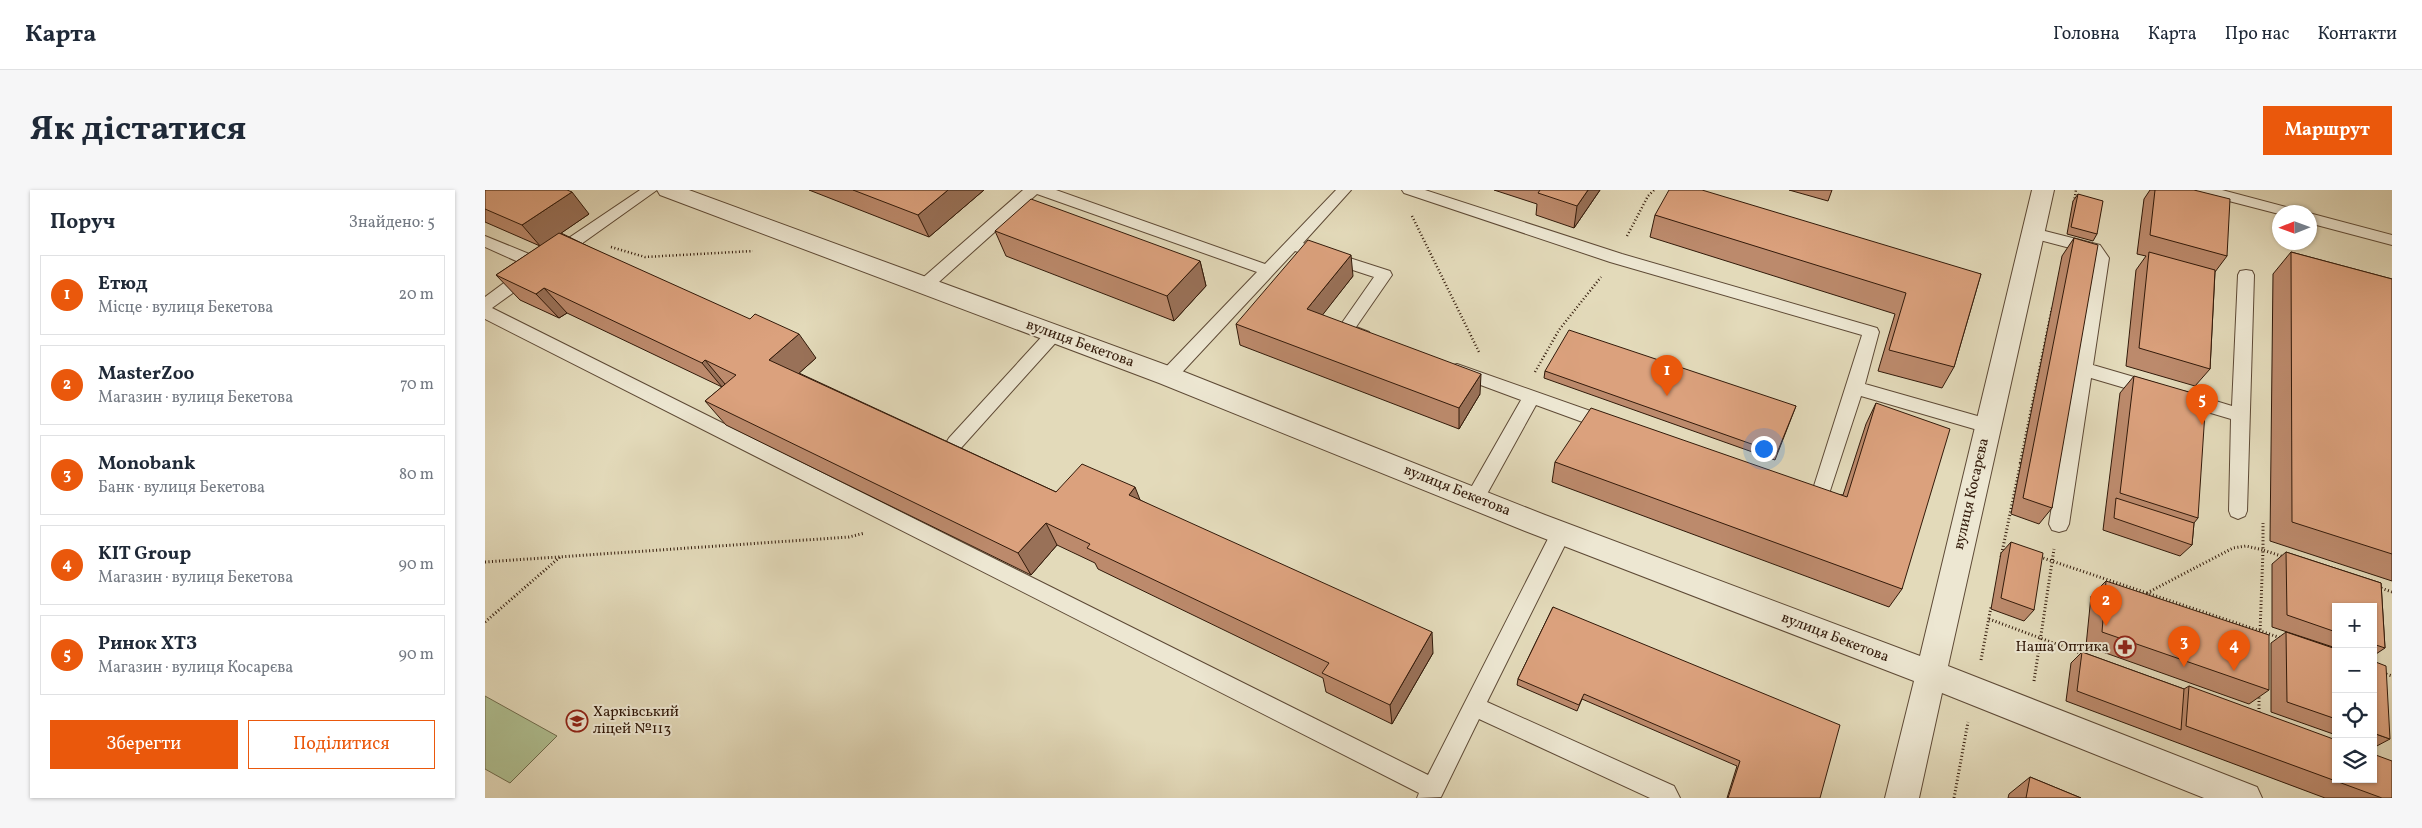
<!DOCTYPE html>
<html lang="uk">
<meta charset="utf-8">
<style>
body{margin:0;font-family:Vollkorn,serif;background:#f6f6f7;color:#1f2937}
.controls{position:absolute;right:15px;bottom:15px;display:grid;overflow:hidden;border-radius:0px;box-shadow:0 1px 4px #0004}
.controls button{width:45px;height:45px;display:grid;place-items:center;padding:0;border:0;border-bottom:1px solid #e0e1e3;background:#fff;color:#1f2937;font:25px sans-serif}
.compass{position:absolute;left:1787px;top:15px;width:45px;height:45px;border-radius:50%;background:#fff;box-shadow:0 1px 4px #0004;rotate:269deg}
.you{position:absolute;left:1278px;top:258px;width:18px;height:18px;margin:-12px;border:4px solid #fff;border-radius:50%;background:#1a73e8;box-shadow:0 0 0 8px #1a73e833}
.badge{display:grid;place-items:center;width:32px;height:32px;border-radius:50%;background:#ea580c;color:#fff;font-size:16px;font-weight:700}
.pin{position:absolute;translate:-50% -41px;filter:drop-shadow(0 1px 2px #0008)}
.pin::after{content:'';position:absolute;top:26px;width:18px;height:15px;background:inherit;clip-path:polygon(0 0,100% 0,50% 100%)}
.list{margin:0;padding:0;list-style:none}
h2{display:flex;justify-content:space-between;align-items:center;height:65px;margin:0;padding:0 20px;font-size:21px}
h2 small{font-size:16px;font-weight:400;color:#747a83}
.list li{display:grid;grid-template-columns:32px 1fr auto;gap:15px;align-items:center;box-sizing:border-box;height:80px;margin:0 10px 10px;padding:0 10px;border:1px solid #e0e1e3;border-radius:0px}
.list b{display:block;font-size:19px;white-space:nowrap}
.list p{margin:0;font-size:16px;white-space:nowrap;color:#747a83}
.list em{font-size:16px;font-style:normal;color:#747a83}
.actions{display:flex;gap:10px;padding:15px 20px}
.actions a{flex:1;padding:11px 0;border:1px solid #ea580c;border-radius:0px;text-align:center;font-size:18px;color:#ea580c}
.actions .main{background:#ea580c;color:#fff}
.icon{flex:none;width:28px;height:28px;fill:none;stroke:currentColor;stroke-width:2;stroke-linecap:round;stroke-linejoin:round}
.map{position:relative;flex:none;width:1907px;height:608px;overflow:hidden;border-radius:0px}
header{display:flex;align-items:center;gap:30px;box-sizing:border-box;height:70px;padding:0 25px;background:#fff;border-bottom:1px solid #e0e1e3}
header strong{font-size:24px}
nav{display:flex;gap:28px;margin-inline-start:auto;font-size:18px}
.intro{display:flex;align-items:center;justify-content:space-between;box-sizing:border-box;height:120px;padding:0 30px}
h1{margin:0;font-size:35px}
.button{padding:12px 22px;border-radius:0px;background:#ea580c;color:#fff;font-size:18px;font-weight:700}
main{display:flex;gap:30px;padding:0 30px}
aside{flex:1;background:#fff;border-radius:0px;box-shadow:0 1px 4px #0004}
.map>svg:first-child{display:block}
</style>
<header>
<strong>Карта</strong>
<nav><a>Головна</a><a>Карта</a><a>Про нас</a><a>Контакти</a></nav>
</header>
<div class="intro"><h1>Як дістатися</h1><a class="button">Маршрут</a></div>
<main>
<aside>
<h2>Поруч<small>Знайдено: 5</small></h2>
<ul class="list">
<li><span class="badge">1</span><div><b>Етюд</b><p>Місце · вулиця Бекетова</p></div><em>20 m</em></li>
<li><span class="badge">2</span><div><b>MasterZoo</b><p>Магазин · вулиця Бекетова</p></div><em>70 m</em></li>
<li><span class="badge">3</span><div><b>Monobank</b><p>Банк · вулиця Бекетова</p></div><em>80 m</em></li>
<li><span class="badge">4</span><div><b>KIT Group</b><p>Магазин · вулиця Бекетова</p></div><em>90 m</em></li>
<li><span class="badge">5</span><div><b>Ринок ХТЗ</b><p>Магазин · вулиця Косарєва</p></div><em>90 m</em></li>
</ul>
<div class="actions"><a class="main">Зберегти</a><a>Поділитися</a></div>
</aside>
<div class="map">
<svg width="1907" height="608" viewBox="0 0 1907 608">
<rect width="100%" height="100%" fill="#e3daba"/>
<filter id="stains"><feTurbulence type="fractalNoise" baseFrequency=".004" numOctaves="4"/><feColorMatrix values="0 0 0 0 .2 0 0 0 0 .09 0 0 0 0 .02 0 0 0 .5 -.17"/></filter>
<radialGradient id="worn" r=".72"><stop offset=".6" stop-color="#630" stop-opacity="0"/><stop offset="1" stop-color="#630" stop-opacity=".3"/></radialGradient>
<path fill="#b0c092" stroke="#716d4e" d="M 0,506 L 72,546 L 25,593 L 0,579 Z"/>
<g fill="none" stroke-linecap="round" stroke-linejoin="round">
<g stroke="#5e4a36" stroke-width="2">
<path id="lane" d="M 155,0 L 172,0 L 61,79 L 49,79 L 0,57 L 0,46 L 54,68 Z
M 538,0 L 571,0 L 780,74 L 851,0 L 866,0 L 818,53 L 905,81 L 907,85 L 871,137 L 884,142 L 886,146 L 884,150 L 878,152 L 854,144 L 852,140 L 889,87 L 810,61 L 689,191 L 683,192 L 677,191 L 674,186 L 677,181 L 772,82 L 552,4 L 445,100 L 433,100 L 431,96 L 433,92 Z
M 917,0 L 940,0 L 1137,64 L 1392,138 L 1394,142 L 1380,194 L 1503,229 L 1509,231 L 1512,236 L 1509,241 L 1503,243 L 1376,206 L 1341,313 L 1334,316 L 1313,309 L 1311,304 L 1313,299 L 1320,296 L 1328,299 L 1377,145 L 1125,72 L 919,3 Z
M 1711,0 L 1737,0 L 1809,19 L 1812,22 L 1794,22 L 1794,24 L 1713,3 Z
M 1824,23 L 1907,45 L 1907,55 L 1824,33 Z
M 1548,38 L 1615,55 L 1624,68 L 1608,175 L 1673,194 L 1676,199 L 1673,204 L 1667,206 L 1606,188 L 1584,334 L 1581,340 L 1574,342 L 1567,340 L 1564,334 L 1608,69 L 1604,63 L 1543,47 L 1540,43 L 1543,39 Z
M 44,78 L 50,79 L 52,83 L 50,87 L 7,118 L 943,585 L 1069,337 L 1076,335 L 1083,337 L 1086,343 L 1002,512 L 1189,596 L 1195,608 L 1165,608 L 994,529 L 956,607 L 932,608 L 934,603 L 0,129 L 0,107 L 38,79 Z
M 1761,80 L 1767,81 L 1769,85 L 1762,321 L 1760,326 L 1753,329 L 1746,326 L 1744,321 L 1746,229 L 1692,213 L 1689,208 L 1692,203 L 1698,201 L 1747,216 L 1753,85 L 1755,81 Z
M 568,139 L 574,141 L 576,145 L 574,149 L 476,258 L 470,260 L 464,258 L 461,253 L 464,248 L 562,141 Z
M 972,174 L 1131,230 L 1134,235 L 1131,240 L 1125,242 L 1051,215 L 997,313 L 990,316 L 983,313 L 981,308 L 983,303 L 1036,210 L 966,184 L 963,180 L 966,176 Z"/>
</g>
<g stroke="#5e4a36" stroke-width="2">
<path id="street" d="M 172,0 L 204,0 L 692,179 L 1060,325 L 1435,466 L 1547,0 L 1569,0 L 1463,476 L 1772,597 L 1777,608 L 1719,608 L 1457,503 L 1434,608 L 1400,608 L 1429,491 L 1040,341 L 674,193 L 175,5 Z"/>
</g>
<path stroke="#321a0a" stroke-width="2.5" stroke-dasharray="1 2.5" stroke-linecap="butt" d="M 1589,12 L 1591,0
M 927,26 L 994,162
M 1142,46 L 1163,6 L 1169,0
M 126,57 L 160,67 L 268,61
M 1050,182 L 1074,140 L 1116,87
M 1535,273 L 1567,118"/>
<path stroke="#321a0a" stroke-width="3" stroke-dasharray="1 2.5" stroke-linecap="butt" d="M 1516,367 L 1536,271
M 1555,367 L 1796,448
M 0,372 L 364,347 L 380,343
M 1893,397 L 1907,402
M 1662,403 L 1748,358 L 1761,356 L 1778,360 L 1778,333
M 1504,429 L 1598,464
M 0,432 L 75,367
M 1775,443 L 1778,360 L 1799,367
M 1496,470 L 1506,417
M 1898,483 L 1907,486
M 1549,491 L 1569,359
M 1774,504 L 1774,526
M 1469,608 L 1483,532"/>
<use href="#lane" fill="#ede7d2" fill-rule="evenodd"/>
<use href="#street" fill="#ede7d2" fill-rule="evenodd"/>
</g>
<path fill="#bc8a6c" stroke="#321a0a" d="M 0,0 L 104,24 L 76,43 L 331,168 L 314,183 L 571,302 L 655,310 L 948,463 L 907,534 L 841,502 L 838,488 L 613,379 L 610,373 L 572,355 L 546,385 L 241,235 L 220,211 L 237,197 L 82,123 L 74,128 L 35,110 L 11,85 L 55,56 L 0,32 Z
M 324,0 L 499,0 L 444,47 Z
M 1009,0 L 1115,0 L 1089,38 L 1051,25 L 1052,14 Z
M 1304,0 L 1347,0 L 1343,11 Z
M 1665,0 L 1709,0 L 1742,66 L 1730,82 L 1725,179 L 1710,196 L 1641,176 L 1651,80 L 1661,66 L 1652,64 L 1659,9 Z
M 1593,4 L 1612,44 L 1608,51 L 1582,44 L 1588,11 Z
M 1170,25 L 1496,84 L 1469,177 L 1457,198 L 1393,181 L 1410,124 L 1165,47 Z
M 510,41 L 715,71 L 721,96 L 689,131 L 521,66 Z
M 1589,48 L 1567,318 L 1554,334 L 1526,324 L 1577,66 Z
M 1806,62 L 1907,89 L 1907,391 L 1785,351 L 1788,84 Z
M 868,86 L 837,125 L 995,204 L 974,239 L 755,155 L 751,134 Z
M 1060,181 L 1311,216 L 1290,270 L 1059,188 Z
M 1649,186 L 1713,328 L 1709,333 L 1707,355 L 1695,366 L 1618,340 L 1635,203 Z
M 1391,213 L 1417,399 L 1404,417 L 1067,292 L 1070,272 L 1358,305 L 1381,234 Z
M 1526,352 L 1549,420 L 1539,431 L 1506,419 L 1516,363 Z
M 1801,362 L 1896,393 L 1900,458 L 1888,466 L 1888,417 L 1851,417 L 1851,458 L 1787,437 L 1787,374 Z
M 1621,391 L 1784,500 L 1764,514 L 1601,456 L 1606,406 Z
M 1068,417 L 1335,608 L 1242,608 L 1252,576 L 1097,509 L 1092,521 L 1032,495 L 1033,489 Z
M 1801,442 L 1851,459 L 1851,545 L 1786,522 L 1786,453 Z
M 1597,462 L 1699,499 L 1704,496 L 1907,608 L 1840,608 L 1581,511 L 1586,473 Z
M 1888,543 L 1905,549 L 1888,558 Z
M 1545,587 L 1596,608 L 1523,608 L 1524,604 Z"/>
<path fill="#997158" stroke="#321a0a" d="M 463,0 L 499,0 L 444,47 L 433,25 Z
M 1103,0 L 1115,0 L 1089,38 L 1092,16 Z
M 87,2 L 104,24 L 56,57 L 37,35 Z
M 866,65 L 868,86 L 825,141 L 822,119 Z
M 715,71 L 721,96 L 689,131 L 682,106 Z
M 59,98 L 82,123 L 74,128 L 51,104 Z
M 314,144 L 331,168 L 302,194 L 284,170 Z
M 220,170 L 240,194 L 237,197 L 217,173 Z
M 996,184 L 995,204 L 974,239 L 974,218 Z
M 650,297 L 659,320 L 644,305 Z
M 561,333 L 572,355 L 546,385 L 533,363 Z
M 947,442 L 948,463 L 907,534 L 905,515 Z"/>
<path fill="#dba17d" stroke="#321a0a" d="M 0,0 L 82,0 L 87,2 L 37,35 L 0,19 Z
M 368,0 L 463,0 L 433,25 Z
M 1055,0 L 1103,0 L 1092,16 L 1053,3 Z
M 1184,0 L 1217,0 L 1496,84 L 1469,177 L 1404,160 L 1421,103 L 1170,25 Z
M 1670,0 L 1709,0 L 1745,9 L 1742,66 L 1665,45 Z
M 1593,4 L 1618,11 L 1612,44 L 1586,37 Z
M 546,9 L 715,71 L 682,106 L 510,41 Z
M 74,43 L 265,129 L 270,124 L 314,144 L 284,170 L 571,302 L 597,274 L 650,297 L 644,305 L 947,442 L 905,515 L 837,483 L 844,473 L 602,358 L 605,354 L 561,333 L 533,363 L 220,211 L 251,185 L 220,170 L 217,173 L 59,98 L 51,104 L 11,85 Z
M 1589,48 L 1613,55 L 1567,318 L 1538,308 Z
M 823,50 L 866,65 L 822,119 L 996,184 L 974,218 L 751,134 Z
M 1664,62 L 1730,80 L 1725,179 L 1654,158 Z
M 1806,62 L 1907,89 L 1907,364 L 1807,332 Z
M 1084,140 L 1311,216 L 1292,263 L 1060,181 Z
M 1649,186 L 1721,207 L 1713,328 L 1635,303 Z
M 1391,213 L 1465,239 L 1417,399 L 1070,272 L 1106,218 L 1362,307 Z
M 1631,308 L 1709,333 L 1707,355 L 1629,328 Z
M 1526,352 L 1558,363 L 1549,420 L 1516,408 Z
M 1801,362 L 1896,393 L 1900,458 L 1888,454 L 1888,417 L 1851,417 L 1851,442 L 1802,425 Z
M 1621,391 L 1784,445 L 1784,500 L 1617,442 Z
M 1068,417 L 1355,535 L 1335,608 L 1243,608 L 1255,571 L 1099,504 L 1094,515 L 1033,489 Z
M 1801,442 L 1851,459 L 1851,529 L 1802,512 Z
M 1597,462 L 1699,499 L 1696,540 L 1592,501 Z
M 1888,471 L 1901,476 L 1905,549 L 1888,543 Z
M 1704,496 L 1851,550 L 1851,589 L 1888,589 L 1888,564 L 1907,571 L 1907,608 L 1897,608 L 1701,536 Z
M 1545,587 L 1596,608 L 1541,608 Z"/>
<defs>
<g id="pharmacy-ring" transform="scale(1.125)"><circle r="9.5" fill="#ede7d2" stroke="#8f2418" stroke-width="1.5"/><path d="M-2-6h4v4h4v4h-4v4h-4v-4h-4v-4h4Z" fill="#8f2418"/></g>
<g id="school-ring" transform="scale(1.125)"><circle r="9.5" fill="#ede7d2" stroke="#8f2418" stroke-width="1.5"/><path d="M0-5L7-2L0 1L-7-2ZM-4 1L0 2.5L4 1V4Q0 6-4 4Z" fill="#8f2418"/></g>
</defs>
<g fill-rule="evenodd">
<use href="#pharmacy-ring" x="1640" y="457"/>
<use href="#school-ring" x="92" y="531"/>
</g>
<g text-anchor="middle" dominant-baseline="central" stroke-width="4" stroke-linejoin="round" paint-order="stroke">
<g font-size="15" fill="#321a0a" stroke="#ede7d2">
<text transform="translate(595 154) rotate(20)">вулиця Бекетова</text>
<text transform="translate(972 301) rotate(22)">вулиця Бекетова</text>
<text transform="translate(1487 304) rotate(-77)">вулиця Косарєва</text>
<text transform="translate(1350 448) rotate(21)">вулиця Бекетова</text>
</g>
<g font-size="15" fill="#321a0a" stroke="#ede7d2" text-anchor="end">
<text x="1624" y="457">Наша Оптика</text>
<text x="108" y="522" text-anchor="start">Харківський<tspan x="108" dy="17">ліцей №113</tspan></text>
</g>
</g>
<rect width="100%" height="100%" filter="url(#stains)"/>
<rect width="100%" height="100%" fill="url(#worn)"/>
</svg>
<div class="controls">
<button>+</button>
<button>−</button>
<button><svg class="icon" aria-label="locate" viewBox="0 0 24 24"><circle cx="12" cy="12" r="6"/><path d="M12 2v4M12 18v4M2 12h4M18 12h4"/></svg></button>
<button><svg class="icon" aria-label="layers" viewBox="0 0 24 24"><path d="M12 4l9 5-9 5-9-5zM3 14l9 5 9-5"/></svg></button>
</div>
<svg class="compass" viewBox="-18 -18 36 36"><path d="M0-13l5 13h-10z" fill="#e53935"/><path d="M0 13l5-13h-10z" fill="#747a83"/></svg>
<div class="you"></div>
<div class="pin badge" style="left:1182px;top:206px">1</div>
<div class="pin badge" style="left:1621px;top:436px">2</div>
<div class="pin badge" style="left:1699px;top:477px">3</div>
<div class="pin badge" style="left:1749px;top:481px">4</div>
<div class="pin badge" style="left:1717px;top:235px">5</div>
</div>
</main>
